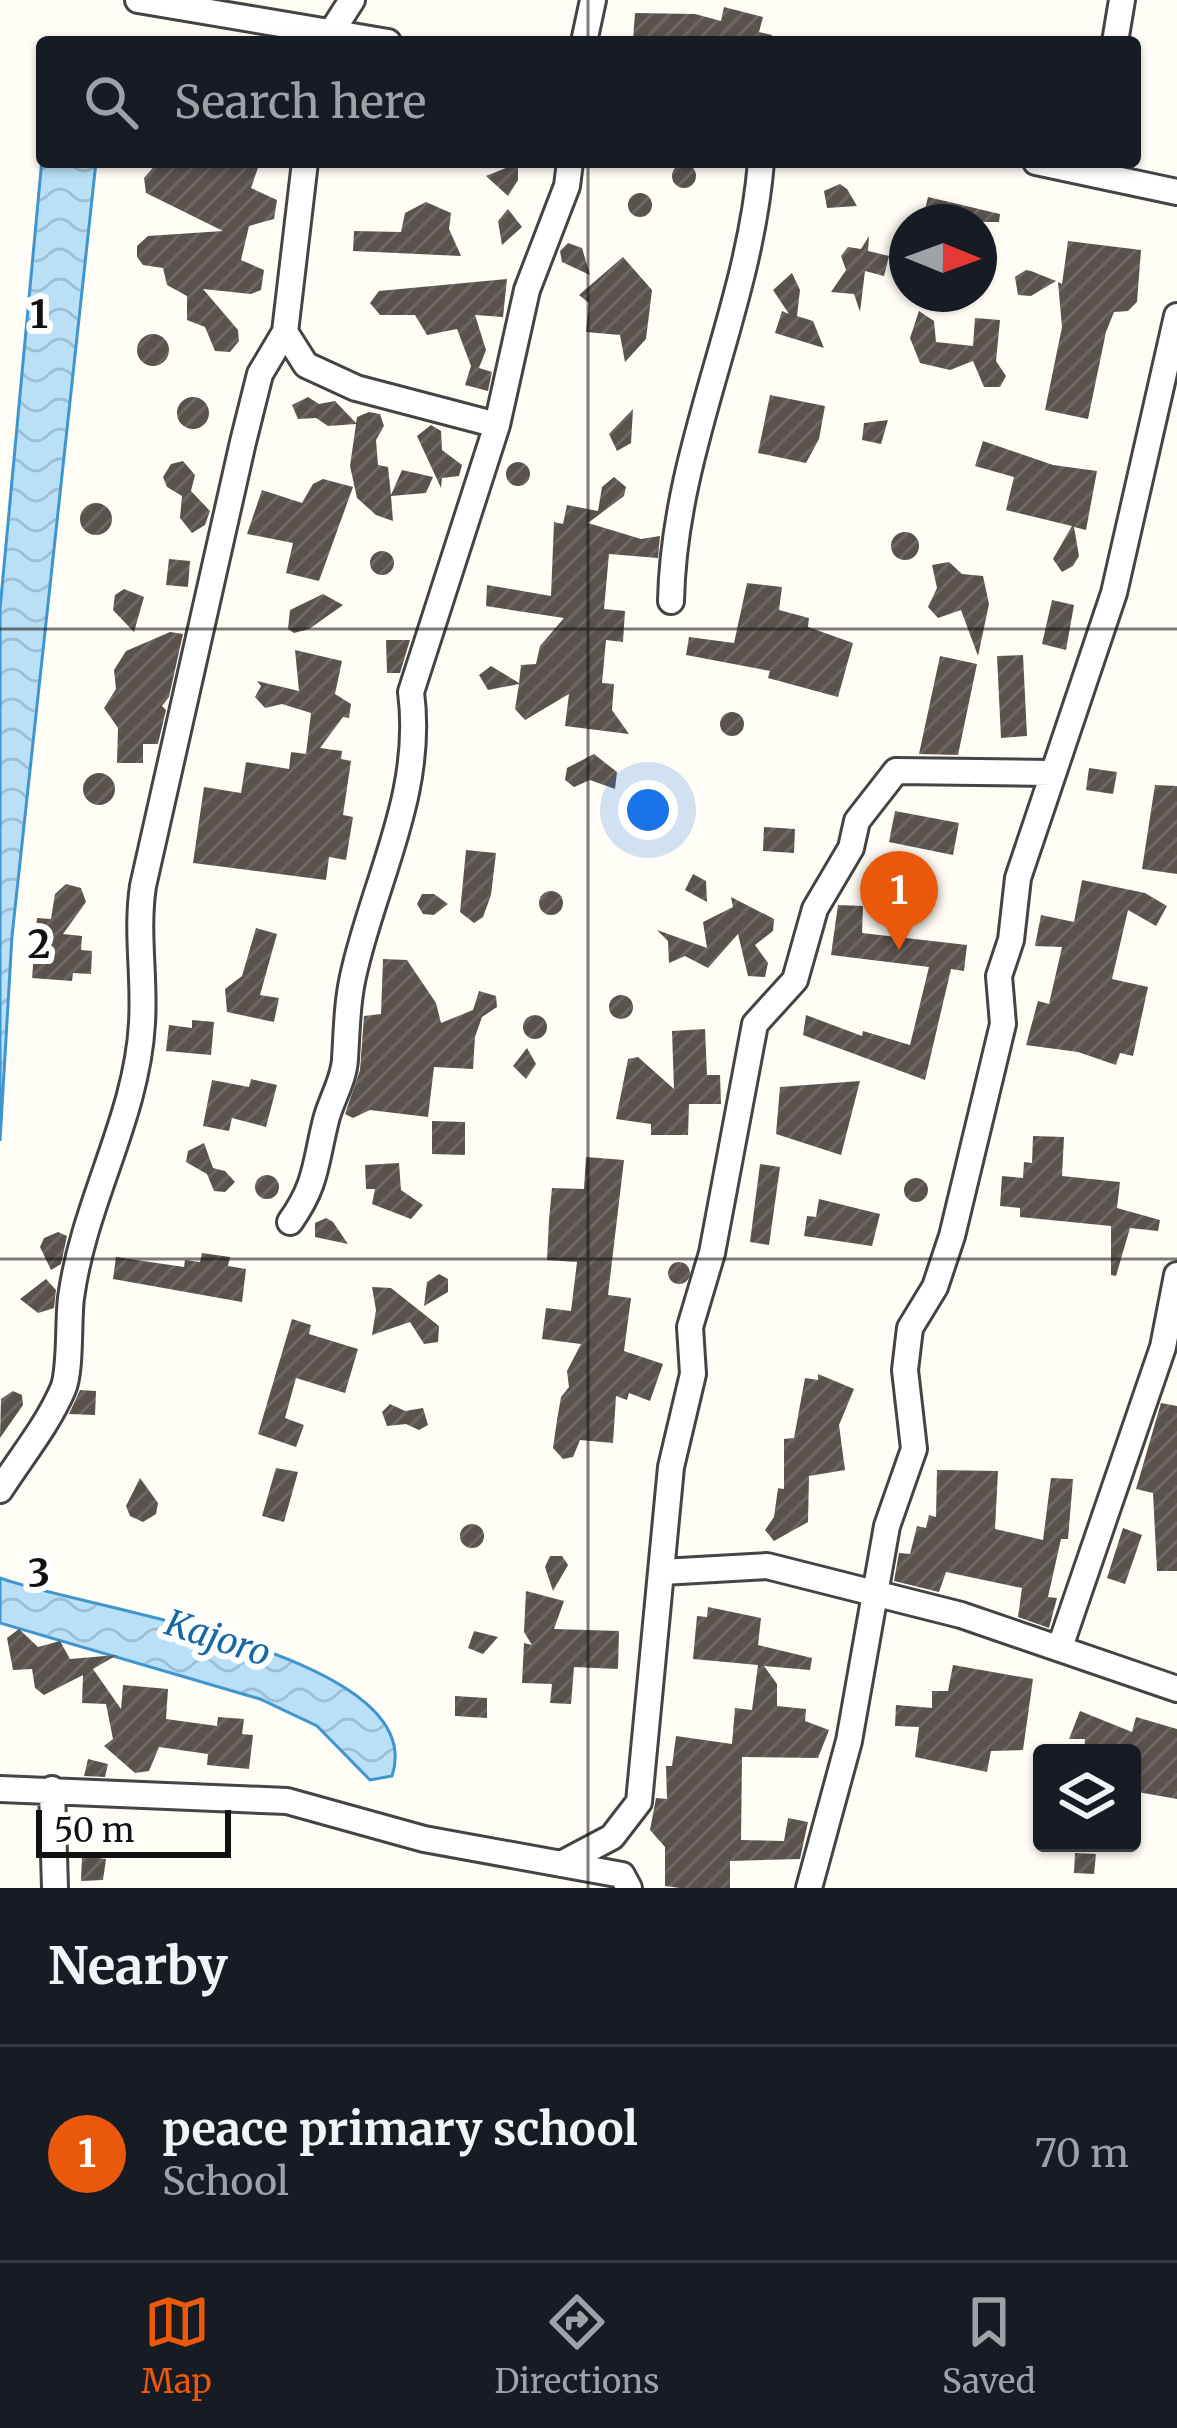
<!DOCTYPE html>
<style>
body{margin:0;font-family:Merriweather,serif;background:#20242c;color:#f1f3f6}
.controls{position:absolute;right:36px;bottom:36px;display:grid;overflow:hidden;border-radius:12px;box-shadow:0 3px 9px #0004}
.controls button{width:108px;height:108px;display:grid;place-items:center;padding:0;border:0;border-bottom:3px solid #363941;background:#171b24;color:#f1f3f6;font:60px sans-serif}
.compass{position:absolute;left:889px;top:204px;width:108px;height:108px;border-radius:50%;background:#171b24;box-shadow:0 3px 9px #0004;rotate:91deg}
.scale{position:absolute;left:36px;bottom:30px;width:195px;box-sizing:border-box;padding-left:12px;border:6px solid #111;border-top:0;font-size:33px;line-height:42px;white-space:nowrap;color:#111;-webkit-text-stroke:9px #fff;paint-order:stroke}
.you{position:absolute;left:648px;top:810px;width:42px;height:42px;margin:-30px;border:9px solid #fff;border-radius:50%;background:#1a73e8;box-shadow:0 0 0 18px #1a73e833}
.badge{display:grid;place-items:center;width:78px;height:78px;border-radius:50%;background:#ea580c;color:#fff;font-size:39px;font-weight:700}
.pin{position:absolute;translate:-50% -99px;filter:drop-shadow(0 3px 6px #0008)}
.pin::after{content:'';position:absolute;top:63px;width:42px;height:36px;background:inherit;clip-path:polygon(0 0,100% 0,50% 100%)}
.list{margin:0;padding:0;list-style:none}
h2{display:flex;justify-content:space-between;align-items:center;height:156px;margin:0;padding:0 48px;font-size:51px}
h2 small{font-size:39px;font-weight:400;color:#9ea1a6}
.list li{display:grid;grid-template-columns:78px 1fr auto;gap:36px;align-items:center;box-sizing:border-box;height:216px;padding:0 48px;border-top:3px solid #363941}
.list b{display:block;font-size:45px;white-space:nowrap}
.list p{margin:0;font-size:39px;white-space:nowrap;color:#9ea1a6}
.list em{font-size:39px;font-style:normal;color:#9ea1a6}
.icon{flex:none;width:66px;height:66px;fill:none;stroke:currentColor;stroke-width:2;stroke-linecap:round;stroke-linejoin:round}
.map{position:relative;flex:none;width:1177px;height:1888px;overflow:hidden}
.search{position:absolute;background:#171b24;box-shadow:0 3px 9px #0004;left:36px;right:36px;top:36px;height:132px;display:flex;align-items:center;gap:30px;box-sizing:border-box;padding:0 42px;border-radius:12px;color:#9ea1a6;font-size:45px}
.sheet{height:372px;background:#171b24}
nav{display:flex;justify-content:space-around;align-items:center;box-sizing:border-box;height:168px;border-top:3px solid #363941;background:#171b24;font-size:33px;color:#9ea1a6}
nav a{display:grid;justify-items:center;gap:6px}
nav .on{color:#ea580c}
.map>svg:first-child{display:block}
</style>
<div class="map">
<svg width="1177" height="1888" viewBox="0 0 1177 1888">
<defs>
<pattern id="water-waves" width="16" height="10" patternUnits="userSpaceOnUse" patternTransform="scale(3)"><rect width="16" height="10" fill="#b9e0f7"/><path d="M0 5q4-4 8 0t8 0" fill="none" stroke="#9ebfd3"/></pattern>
<pattern id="building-hatch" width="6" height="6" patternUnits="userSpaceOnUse" patternTransform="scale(3)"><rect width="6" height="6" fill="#5a524d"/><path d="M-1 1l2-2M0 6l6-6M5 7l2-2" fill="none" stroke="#6d6662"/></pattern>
</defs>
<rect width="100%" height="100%" fill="#fffdf5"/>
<path fill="url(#water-waves)" stroke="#3f96cf" stroke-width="3" d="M 42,159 L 96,162 L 12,936 L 0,1141 L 0,609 Z
M 0,1578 C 78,1608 433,1653 392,1776 L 370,1780 L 317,1726 L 260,1699 L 0,1623 Z"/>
<path fill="url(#building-hatch)" d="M 724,7 L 763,17 L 759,32 L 772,35 L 771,42 L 633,40 L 635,13 L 695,14 L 721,21 Z
M 158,162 L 260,162 L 251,188 L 277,200 L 274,219 L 249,226 L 241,260 L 264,270 L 261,290 L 251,294 L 203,289 L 238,330 L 239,341 L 230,352 L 215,351 L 205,327 L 187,320 L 187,296 L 167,285 L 163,268 L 143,265 L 137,257 L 137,246 L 148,236 L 223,231 L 146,193 L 144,178 Z
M 518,163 L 518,180 L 508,196 L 486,176 Z
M672 176a12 12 0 1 1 24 0a12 12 0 1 1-24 0Z
M 840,184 L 847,189 L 857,206 L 827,208 L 824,191 Z
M628 205a12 12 0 1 1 24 0a12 12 0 1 1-24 0Z
M 928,197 L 1000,214 L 999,222 L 922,222 Z
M 426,202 L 451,213 L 449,229 L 461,256 L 353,251 L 354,231 L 401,232 L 405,213 Z
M 508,209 L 522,227 L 502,245 L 498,221 Z
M 869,236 L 868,251 L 889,256 L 884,276 L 865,271 L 860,312 L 854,294 L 831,292 L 846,270 L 841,256 L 848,247 L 861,249 Z
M 1068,241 L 1141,250 L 1137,302 L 1128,311 L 1114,312 L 1106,332 L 1088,419 L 1045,410 L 1062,327 L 1058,282 L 1062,284 Z
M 568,243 L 582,248 L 590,275 L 562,262 L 560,251 Z
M 623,257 L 652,290 L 646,339 L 625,362 L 620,335 L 586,332 L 589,303 L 579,295 Z
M 1026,270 L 1031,271 L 1056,281 L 1031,296 L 1018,295 L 1015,277 Z
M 792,273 L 800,290 L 797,316 L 813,321 L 824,348 L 775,333 L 782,311 L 789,314 L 773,290 Z
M 507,279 L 503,317 L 475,315 L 486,350 L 479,368 L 492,372 L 488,391 L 465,385 L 471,366 L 457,329 L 427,335 L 415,315 L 380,315 L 370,303 L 379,291 Z
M 919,311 L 934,321 L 936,342 L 973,346 L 975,318 L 1000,320 L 996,361 L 1006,376 L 1000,387 L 984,387 L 973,361 L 950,370 L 920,363 L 910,338 Z
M137 350a16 16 0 1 1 32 0a16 16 0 1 1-32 0Z
M 770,395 L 825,406 L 819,439 L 806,463 L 758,453 Z
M 308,397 L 319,404 L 335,401 L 356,423 L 357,417 L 369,412 L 380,414 L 384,426 L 376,440 L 378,465 L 388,467 L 391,495 L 402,470 L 433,477 L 426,493 L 391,496 L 393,521 L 376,515 L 357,498 L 350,466 L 356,424 L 328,426 L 316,418 L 298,419 L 292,405 Z
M177 413a16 16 0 1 1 32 0a16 16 0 1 1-32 0Z
M 633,409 L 631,443 L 617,451 L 609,434 Z
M 888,420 L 881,444 L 862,440 L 864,423 Z
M 431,425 L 441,431 L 442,450 L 462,465 L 459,476 L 442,478 L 441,488 L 417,436 Z
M 983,441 L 1053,465 L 1097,471 L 1086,530 L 1074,527 L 1079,556 L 1073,566 L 1062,572 L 1053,559 L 1072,526 L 1006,510 L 1014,477 L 975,466 Z
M 183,461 L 195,475 L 191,491 L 210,511 L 205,525 L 192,533 L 180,518 L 182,496 L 167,487 L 163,477 L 171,464 Z
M506 474a12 12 0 1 1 24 0a12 12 0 1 1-24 0Z
M 614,477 L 626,487 L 624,496 L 588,523 L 641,539 L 660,536 L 658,558 L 609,554 L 604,609 L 625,611 L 623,642 L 606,640 L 602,683 L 614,684 L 612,710 L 629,734 L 565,726 L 569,694 L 525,720 L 515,709 L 519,684 L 488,690 L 479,675 L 491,666 L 519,683 L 521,665 L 536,664 L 540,646 L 564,618 L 486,606 L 487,585 L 551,596 L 554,522 L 563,524 L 567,505 L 598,511 L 602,487 Z
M 323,479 L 353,487 L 319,581 L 286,573 L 293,543 L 247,534 L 262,490 L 302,503 L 313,484 Z
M80 519a16 16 0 1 1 32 0a16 16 0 1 1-32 0Z
M891 546a14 14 0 1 1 28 0a14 14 0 1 1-28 0Z
M370 563a12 12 0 1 1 24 0a12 12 0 1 1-24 0Z
M 169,559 L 190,561 L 188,587 L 166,585 Z
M 949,562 L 962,574 L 983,576 L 989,604 L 978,656 L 961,610 L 938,618 L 928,607 L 937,588 L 932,565 Z
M 747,583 L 782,587 L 779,610 L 809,618 L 808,627 L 853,643 L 838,697 L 768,678 L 770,671 L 686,655 L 689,637 L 734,643 Z
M 124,589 L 144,597 L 134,632 L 113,610 L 115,595 Z
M 323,594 L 343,605 L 309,629 L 294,633 L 288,629 L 290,610 Z
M 1052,600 L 1074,605 L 1066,650 L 1042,644 Z
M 170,632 L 183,634 L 169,697 L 162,706 L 166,710 L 158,744 L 143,744 L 143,763 L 117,763 L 118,728 L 104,708 L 116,689 L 114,670 L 126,651 Z
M 386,640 L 410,640 L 400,673 L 387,673 Z
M 295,650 L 342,661 L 335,694 L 351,704 L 349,718 L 343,717 L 320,748 L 342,751 L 341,759 L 351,761 L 343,815 L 353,817 L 346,860 L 329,857 L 326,880 L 193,863 L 204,787 L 241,793 L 246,762 L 289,769 L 291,752 L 306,754 L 311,713 L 282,704 L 265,708 L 255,697 L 261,686 L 257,681 L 299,691 Z
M 1023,655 L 1027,736 L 1001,738 L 997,656 Z
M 940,656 L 977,664 L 958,755 L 919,754 Z
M720 724a12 12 0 1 1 24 0a12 12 0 1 1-24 0Z
M 594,754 L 617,772 L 615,789 L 590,780 L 574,787 L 565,780 L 567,768 Z
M 1089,768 L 1117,772 L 1113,794 L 1086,790 Z
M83 789a16 16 0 1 1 32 0a16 16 0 1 1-32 0Z
M 1155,785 L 1177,786 L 1177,874 L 1142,869 Z
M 628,805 L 639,805 L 663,811 L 635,828 L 627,821 Z
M 895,811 L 959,823 L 953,855 L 889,842 Z
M 764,827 L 795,829 L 794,853 L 763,851 Z
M 466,850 L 496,853 L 491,895 L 483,917 L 474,923 L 460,912 Z
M 693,874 L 706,881 L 707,902 L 685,890 Z
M 1082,880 L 1145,893 L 1167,906 L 1156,926 L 1128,910 L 1112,979 L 1148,987 L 1133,1056 L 1120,1053 L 1116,1065 L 1078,1052 L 1026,1045 L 1038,1001 L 1049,1004 L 1062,947 L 1035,946 L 1041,915 L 1074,922 Z
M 66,884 L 81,888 L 86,902 L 63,934 L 82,936 L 81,950 L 92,951 L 91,974 L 73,973 L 72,981 L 32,978 L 37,918 L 51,919 L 55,894 Z
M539 903a12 12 0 1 1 24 0a12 12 0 1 1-24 0Z
M 422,894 L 434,894 L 448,904 L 434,915 L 423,914 L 417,904 Z
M 731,897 L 774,919 L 773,931 L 755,945 L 768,963 L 765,977 L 748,976 L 738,934 L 708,968 L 685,956 L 669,963 L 668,941 L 657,930 L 707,948 L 703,922 L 733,907 Z
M 838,905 L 863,906 L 862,933 L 967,945 L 964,971 L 951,969 L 925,1080 L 803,1035 L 806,1015 L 862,1036 L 863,1031 L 910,1045 L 929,967 L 831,955 Z
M 256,928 L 277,934 L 260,995 L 279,998 L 274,1022 L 227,1012 L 225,989 L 242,976 Z
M 383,959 L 407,960 L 436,1003 L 441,1023 L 473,1010 L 479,991 L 496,996 L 497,1007 L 482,1017 L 475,1037 L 473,1069 L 434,1067 L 428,1117 L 370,1110 L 353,1118 L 345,1114 L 360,1070 L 364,1016 L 381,1014 Z
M609 1007a12 12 0 1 1 24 0a12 12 0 1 1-24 0Z
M523 1027a12 12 0 1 1 24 0a12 12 0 1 1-24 0Z
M 192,1020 L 214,1022 L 211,1055 L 166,1051 L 169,1025 L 192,1028 Z
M 705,1029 L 707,1075 L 720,1075 L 721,1104 L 689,1104 L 688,1135 L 651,1135 L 651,1124 L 616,1119 L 628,1059 L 638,1057 L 674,1089 L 672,1031 Z
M 527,1048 L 536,1064 L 526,1079 L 513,1066 Z
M 251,1079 L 277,1085 L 266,1127 L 232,1118 L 229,1131 L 203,1126 L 212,1080 L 249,1087 Z
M 860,1081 L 841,1155 L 776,1134 L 780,1087 Z
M 432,1121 L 465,1122 L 465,1155 L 432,1154 Z
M 1033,1136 L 1064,1137 L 1062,1176 L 1120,1182 L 1117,1208 L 1160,1220 L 1158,1231 L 1130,1228 L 1116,1276 L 1111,1275 L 1111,1226 L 1020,1217 L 1020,1208 L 1000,1206 L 1002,1176 L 1023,1178 L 1024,1162 L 1032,1163 Z
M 204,1143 L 213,1168 L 225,1171 L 235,1182 L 225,1192 L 214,1191 L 207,1174 L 186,1162 L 188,1151 Z
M 586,1157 L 624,1160 L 608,1295 L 631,1298 L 624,1351 L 663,1364 L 650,1401 L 629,1393 L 627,1400 L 616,1396 L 613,1443 L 580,1440 L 573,1457 L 563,1459 L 553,1448 L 557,1420 L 561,1397 L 569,1387 L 567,1371 L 581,1344 L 542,1339 L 546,1308 L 571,1311 L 577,1262 L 547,1260 L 549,1220 L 552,1188 L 584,1189 Z
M 399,1163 L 401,1190 L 423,1205 L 411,1219 L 372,1204 L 375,1189 L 366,1189 L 365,1165 Z
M 760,1164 L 780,1167 L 769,1245 L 750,1242 Z
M255 1187a12 12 0 1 1 24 0a12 12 0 1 1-24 0Z
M904 1190a12 12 0 1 1 24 0a12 12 0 1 1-24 0Z
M 819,1199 L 880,1214 L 872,1246 L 804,1236 L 807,1216 L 816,1217 Z
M 326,1218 L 333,1222 L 348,1244 L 315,1237 L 315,1223 Z
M 58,1232 L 67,1236 L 61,1264 L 51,1270 L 40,1247 L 44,1238 Z
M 202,1253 L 230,1257 L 228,1266 L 246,1269 L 242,1302 L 113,1279 L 116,1257 L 184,1267 L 185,1260 L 200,1262 Z
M668 1273a11 11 0 1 1 22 0a11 11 0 1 1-22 0Z
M 439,1274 L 448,1279 L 448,1292 L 424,1306 L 427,1282 Z
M 46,1279 L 56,1290 L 54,1308 L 38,1313 L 20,1299 Z
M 372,1287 L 391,1288 L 439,1326 L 438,1342 L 424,1344 L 410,1322 L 372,1335 L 376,1310 Z
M 292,1319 L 311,1325 L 309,1334 L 358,1349 L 345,1393 L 296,1378 L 285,1418 L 304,1425 L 296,1447 L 258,1434 Z
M 818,1374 L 854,1389 L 839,1425 L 845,1470 L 809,1476 L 808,1522 L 774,1541 L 765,1530 L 774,1517 L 778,1488 L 784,1489 L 784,1439 L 794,1438 L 805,1378 L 818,1380 Z
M 80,1390 L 96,1391 L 95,1415 L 69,1414 Z
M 13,1391 L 22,1395 L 23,1405 L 0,1438 L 1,1399 Z
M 1161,1403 L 1177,1406 L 1177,1571 L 1157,1571 L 1153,1493 L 1136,1489 Z
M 390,1404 L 405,1411 L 423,1408 L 428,1425 L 419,1430 L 406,1424 L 387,1426 L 382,1412 Z
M 276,1468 L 298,1472 L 284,1522 L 262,1516 Z
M 937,1470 L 998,1471 L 995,1529 L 1043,1540 L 1051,1478 L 1073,1479 L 1068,1539 L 1061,1539 L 1048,1597 L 1057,1598 L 1049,1628 L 1018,1617 L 1022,1588 L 946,1572 L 939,1592 L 894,1581 L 899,1553 L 910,1554 L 917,1526 L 926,1528 L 929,1515 L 936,1517 Z
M 140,1478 L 158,1503 L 156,1514 L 143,1522 L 130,1516 L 126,1506 Z
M460 1536a12 12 0 1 1 24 0a12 12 0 1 1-24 0Z
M 1123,1528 L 1142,1535 L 1125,1584 L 1107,1578 Z
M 550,1556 L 562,1556 L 568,1565 L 553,1591 L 545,1567 Z
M 526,1591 L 564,1601 L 554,1629 L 619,1631 L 618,1669 L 574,1667 L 571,1704 L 550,1703 L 552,1684 L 522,1683 L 524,1643 L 532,1645 L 524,1632 Z
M 708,1607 L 761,1618 L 758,1645 L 812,1658 L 810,1670 L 764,1666 L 777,1684 L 777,1706 L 806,1709 L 805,1721 L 829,1730 L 818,1758 L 742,1757 L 741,1840 L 784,1841 L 788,1818 L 808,1822 L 800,1859 L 730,1861 L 730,1888 L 680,1888 L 665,1886 L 665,1847 L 650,1830 L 656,1798 L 667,1799 L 666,1766 L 672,1766 L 676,1736 L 732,1744 L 735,1708 L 752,1710 L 758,1665 L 693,1659 L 697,1616 L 707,1617 Z
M 19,1629 L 38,1647 L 60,1641 L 70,1659 L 117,1655 L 93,1669 L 121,1709 L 123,1685 L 168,1689 L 166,1719 L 217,1726 L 218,1717 L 244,1719 L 242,1734 L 253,1735 L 249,1769 L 207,1765 L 208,1754 L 159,1747 L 149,1771 L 135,1773 L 104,1746 L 113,1739 L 106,1704 L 82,1703 L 83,1675 L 44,1695 L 35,1688 L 32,1669 L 13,1670 L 7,1638 Z
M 474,1631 L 498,1637 L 483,1654 L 468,1648 Z
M 953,1665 L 1033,1679 L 1023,1750 L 991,1751 L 987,1772 L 915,1757 L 919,1727 L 895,1726 L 896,1705 L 932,1708 L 932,1691 L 948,1691 Z
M 455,1696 L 487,1698 L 487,1718 L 455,1716 Z
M 1080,1711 L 1132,1732 L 1136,1717 L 1177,1729 L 1177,1799 L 1132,1791 L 1132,1753 L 1084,1753 L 1085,1739 L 1069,1739 Z
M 88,1759 L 108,1764 L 105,1777 L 84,1776 Z
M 1075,1853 L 1096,1854 L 1094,1874 L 1074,1873 Z
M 82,1856 L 106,1859 L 103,1880 L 81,1881 Z"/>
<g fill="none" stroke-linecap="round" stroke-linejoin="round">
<g stroke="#444" stroke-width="30">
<path id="minor" d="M 138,0 L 388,42
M 325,42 L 352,0
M 584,42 L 593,0
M 1115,42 L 1122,0
M 1036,162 L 1177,192
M 285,332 L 306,365 L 356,388 L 497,425
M 671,601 C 674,448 749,312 761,162
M 290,1222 C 317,1184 315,1164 326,1120 C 331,1100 344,1080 345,1059 C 347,1028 347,999 355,968 C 377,875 424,791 411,692 L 497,425 L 527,290 L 567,186 L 570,162
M 0,1490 C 21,1457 47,1426 63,1389 C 71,1370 68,1321 71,1298 C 84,1201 137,1118 142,1023 C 145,977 136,933 143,886 L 243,442 L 260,374 L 285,332 L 305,162
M 662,1572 L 767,1566 L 961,1615 L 1177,1689
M 1060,1647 L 1163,1347 L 1177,1275
M 0,1789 L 287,1801 L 424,1839 L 622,1875 L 629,1888
M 52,1789 L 55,1888
M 561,1864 L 612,1837 L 639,1802 L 671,1467 L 693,1374 L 690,1327 L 712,1253 L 755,1024 L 795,980 L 815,909 L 851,848 L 857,821 L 896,771 L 1051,773
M 809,1888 L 849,1741 L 887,1526 L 914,1449 L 905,1370 L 910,1328 L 935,1287 L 952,1236 L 1003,1024 L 999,976 L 1011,940 L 1018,878 L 1114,593 L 1177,316"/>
</g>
<use href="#minor" stroke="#fff" stroke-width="24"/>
</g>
<path fill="none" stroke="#111" stroke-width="3" stroke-opacity="0.55" d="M 588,0 L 588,42M 588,162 L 588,1888M 0,629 L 1177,629M 0,1259 L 1177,1259"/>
<g text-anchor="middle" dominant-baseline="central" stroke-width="12" stroke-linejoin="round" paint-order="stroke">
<g font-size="36" font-style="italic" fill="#1768a6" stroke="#fff">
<text transform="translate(218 1638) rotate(18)">Kajoro</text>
</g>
</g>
<g font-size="39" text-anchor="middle" font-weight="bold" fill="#111" stroke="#fff" stroke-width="12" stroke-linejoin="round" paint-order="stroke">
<text x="39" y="328">1</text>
<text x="39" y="958">2</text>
<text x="39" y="1587">3</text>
</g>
</svg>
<div class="controls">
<button><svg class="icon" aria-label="layers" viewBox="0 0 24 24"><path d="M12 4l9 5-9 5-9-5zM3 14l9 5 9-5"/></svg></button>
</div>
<svg class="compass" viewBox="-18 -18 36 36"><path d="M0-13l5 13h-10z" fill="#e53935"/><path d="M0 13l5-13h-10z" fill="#9ea1a6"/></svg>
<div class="scale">50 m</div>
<div class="you"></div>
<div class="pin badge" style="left:899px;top:950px">1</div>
<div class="search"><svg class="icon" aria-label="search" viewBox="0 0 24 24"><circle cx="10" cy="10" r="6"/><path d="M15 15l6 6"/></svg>Search here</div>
</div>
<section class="sheet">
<h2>Nearby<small></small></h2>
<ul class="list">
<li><span class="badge">1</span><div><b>peace primary school</b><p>School</p></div><em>70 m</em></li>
</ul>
</section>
<nav>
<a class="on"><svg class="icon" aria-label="map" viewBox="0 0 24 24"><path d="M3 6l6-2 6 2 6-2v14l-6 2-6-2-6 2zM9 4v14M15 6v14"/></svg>Map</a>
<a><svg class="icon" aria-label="directions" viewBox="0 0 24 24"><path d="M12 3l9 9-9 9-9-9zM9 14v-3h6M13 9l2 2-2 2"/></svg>Directions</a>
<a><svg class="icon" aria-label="saved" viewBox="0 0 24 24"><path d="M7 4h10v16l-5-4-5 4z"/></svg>Saved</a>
</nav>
